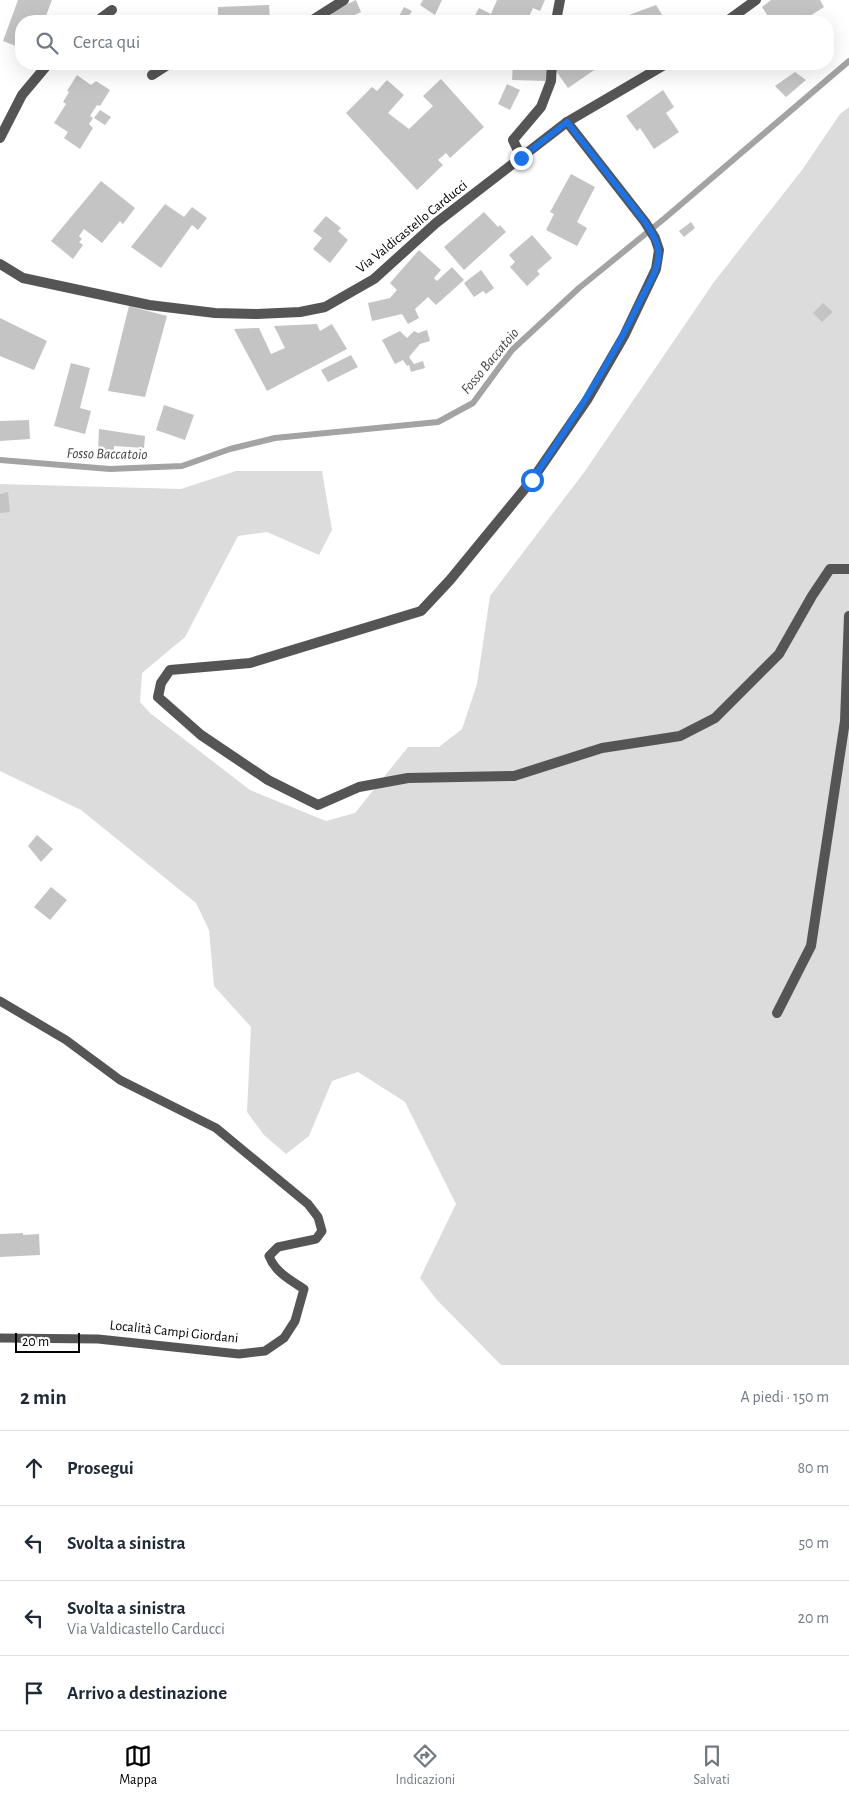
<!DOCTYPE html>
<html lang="it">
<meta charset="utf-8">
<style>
body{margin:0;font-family:"Alegreya Sans",sans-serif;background:#f2f2f3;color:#1f2937}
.scale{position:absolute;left:15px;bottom:12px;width:65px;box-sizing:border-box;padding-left:5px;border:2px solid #000;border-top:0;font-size:14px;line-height:18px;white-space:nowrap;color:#000;-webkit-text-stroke:4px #fff;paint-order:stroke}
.stop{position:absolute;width:15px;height:15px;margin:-11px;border:4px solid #1a73e8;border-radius:50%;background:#fff}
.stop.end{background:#1a73e8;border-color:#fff;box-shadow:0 1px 5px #0008}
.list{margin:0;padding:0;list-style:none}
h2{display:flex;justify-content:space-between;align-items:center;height:65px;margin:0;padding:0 20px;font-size:21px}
h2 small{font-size:16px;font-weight:400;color:#747a83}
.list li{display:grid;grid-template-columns:32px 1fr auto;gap:15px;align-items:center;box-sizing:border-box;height:75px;padding:0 20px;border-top:1px solid #e0e1e3}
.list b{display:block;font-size:19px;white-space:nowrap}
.list p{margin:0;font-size:16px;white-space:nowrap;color:#747a83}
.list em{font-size:16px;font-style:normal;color:#747a83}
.icon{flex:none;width:28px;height:28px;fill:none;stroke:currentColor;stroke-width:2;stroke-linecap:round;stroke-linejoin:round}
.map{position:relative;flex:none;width:849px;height:1365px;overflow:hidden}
.search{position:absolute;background:#fff;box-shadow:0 5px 20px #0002;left:15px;right:15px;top:15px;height:55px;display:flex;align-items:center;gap:12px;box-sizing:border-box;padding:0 18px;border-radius:20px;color:#747a83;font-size:19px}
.sheet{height:365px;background:#fff}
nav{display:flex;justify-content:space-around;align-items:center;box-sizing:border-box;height:70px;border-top:1px solid #e0e1e3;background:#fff;font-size:14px;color:#747a83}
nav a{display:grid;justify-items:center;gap:2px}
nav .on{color:#000}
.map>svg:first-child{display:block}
</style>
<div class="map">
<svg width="849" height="1365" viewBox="0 0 849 1365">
<rect width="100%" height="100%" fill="#fff"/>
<path fill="#dcdcdc" d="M 849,107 L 849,1365 L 501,1365 L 437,1300 L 420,1278 L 456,1204 L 405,1102 L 358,1072 L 332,1081 L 309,1136 L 286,1154 L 264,1135 L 247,1112 L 251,1027 L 214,986 L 209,930 L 196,903 L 81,810 L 0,771 L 0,484 L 181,489 L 236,471 L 322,471 L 332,530 L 319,555 L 267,532 L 238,536 L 185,637 L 142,673 L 140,702 L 150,713 L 250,790 L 326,821 L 355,813 L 408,747 L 439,747 L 462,729 L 477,684 L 490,596 L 585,471 L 714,282 L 802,170 L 840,114 Z"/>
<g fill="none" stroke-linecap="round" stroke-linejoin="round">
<path stroke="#a3a3a3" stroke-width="6" d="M 0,460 L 110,469 L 182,466 L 230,449 L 275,438 L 438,422 L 473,403 L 512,350 L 579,288 L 665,218 L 849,61"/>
</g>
<path fill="#c4c4c4" d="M 18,0 L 52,0 L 44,21 L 21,21 L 21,48 L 3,41 Z
M 356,0 L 361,12 L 342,21 L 334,21 L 330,12 Z
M 423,0 L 442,0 L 435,15 L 420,5 Z
M 497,0 L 545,0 L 540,11 L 533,8 L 527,21 L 482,21 L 474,17 L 479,8 L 491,14 Z
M 771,0 L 820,0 L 824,7 L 802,21 L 771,21 L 762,7 Z
M 269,5 L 270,21 L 218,21 L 218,7 Z
M 656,5 L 666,21 L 622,21 L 621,18 Z
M 404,7 L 412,11 L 406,21 L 398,18 Z
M 513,64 L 547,64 L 547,81 L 512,80 Z
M 555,64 L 603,64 L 568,88 L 556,71 Z
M 795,72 L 806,80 L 786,97 L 775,86 Z
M 77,75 L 91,85 L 96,81 L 110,90 L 100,106 L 97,105 L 90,116 L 93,118 L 89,124 L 93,128 L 80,149 L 64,138 L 68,132 L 54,123 L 66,104 L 63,102 L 69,92 L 67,91 Z
M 441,79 L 484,127 L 450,158 L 446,153 L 438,160 L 443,165 L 417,190 L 346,113 L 372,87 L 377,91 L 387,80 L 404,95 L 388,113 L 409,129 L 433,106 L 423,96 Z
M 507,84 L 520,90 L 510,110 L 498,104 Z
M 663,90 L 674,107 L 666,113 L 679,132 L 654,149 L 640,128 L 637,131 L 626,116 Z
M 100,110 L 111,117 L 105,125 L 94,118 Z
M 571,174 L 595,187 L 577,222 L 587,228 L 577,246 L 546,230 L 554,214 L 550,212 Z
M 101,181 L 135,208 L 123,224 L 120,221 L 102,243 L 84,229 L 79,236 L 82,239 L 79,242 L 83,245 L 73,259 L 51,241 Z
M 165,204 L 184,217 L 192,207 L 207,218 L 198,230 L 192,225 L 161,268 L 131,247 Z
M 484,212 L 498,227 L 500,225 L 506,232 L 464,270 L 444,247 Z
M 326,216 L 341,228 L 338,231 L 348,240 L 330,263 L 313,249 L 322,238 L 313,231 Z
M 691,222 L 695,228 L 684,237 L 679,231 Z
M 532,235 L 552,258 L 537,271 L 540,274 L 527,286 L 510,267 L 515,262 L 509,255 Z
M 419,250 L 441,270 L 434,278 L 437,281 L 452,267 L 464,280 L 436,305 L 428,297 L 415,309 L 419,318 L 408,324 L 402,314 L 372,321 L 368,303 L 390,298 L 397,290 L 390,283 Z
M 481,270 L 494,288 L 486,294 L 483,291 L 474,297 L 464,283 Z
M 823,303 L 833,312 L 822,322 L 813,313 Z
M 129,306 L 167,316 L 145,397 L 108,391 Z
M 0,318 L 47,341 L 34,370 L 0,356 Z
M 317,324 L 320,331 L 332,324 L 347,349 L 267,391 L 234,329 L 259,328 L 271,354 L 285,348 L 274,326 Z
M 427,330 L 430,341 L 420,344 L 409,357 L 414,364 L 423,361 L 425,368 L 411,372 L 409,365 L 407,366 L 403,360 L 395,364 L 382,340 L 400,331 L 407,338 L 414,331 L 418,333 Z
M 351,355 L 358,367 L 328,382 L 321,370 Z
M 71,363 L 90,368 L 80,408 L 91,411 L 85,434 L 54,426 Z
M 164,405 L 194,415 L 185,440 L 156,430 Z
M 29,420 L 30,439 L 0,441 L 0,421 Z
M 99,429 L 145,436 L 144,448 L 114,446 L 114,453 L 98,452 Z
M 8,492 L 10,512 L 0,513 L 0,494 Z
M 37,835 L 53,849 L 41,862 L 28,846 Z
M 51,887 L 67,900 L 50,920 L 34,907 Z
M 23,1233 L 23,1235 L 39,1234 L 40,1255 L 0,1257 L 0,1234 Z"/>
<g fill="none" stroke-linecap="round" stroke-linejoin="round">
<path stroke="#555" stroke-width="9" d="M 0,1001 L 66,1040 L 120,1080 L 216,1128 L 308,1204 L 318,1217 L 322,1231 L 316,1239 L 278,1247 L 269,1256 C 275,1272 290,1280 304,1289 L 295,1321 L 284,1338 L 265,1351 L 239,1354 L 98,1339 L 0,1338"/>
<path stroke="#555" stroke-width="10" d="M 97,21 L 112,10
M 311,21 L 344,0
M 556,21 L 560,0
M 152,75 L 169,64
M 567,122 L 645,222 L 655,238 L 659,250 L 656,269 L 624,336 L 587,400 L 532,480 L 450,580 L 421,611 L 250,663 L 170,670 L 161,683 L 158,697 L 201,735 L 268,780 L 318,805 L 359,787 L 408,778 L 514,776 L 602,748 L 680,736 L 715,718 L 779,654 L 812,596 L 830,569 L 849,569
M 0,138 L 22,95 L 48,64
M 521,157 L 513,140 L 541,107 L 551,81 L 552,64
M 777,1013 L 811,946 L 845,721 L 849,616"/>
<path stroke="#555" stroke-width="10" d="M 727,21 L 756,0
M 0,264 L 23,278 L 149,305 L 215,313 L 257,314 L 300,312 L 325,307 L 374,279 L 436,223 L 567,122 L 666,64"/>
</g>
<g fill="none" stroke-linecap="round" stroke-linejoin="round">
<path stroke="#1a73e8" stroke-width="6" d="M 521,158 L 567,122 L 645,222 C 650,230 657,239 658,249 C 661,266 648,285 641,299 C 611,363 572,421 532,480"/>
</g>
<g text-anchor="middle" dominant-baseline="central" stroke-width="4.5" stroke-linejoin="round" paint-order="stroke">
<g font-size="14" fill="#000" stroke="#fff">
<text transform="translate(412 227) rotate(-39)">Via Valdicastello Carducci</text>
<text transform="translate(174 1332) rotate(6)">Località Campi Giordani</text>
</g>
<g font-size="15" font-style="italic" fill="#444" stroke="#fff">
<text transform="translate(490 361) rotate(-50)">Fosso Baccatoio</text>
<text transform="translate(107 454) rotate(1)">Fosso Baccatoio</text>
</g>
</g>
</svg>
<div class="scale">20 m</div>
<div class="stop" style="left:532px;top:480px"></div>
<div class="stop end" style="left:521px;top:158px"></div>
<div class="search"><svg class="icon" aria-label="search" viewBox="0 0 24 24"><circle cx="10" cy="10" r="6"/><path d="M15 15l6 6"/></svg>Cerca qui</div>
</div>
<section class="sheet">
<h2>2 min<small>A piedi · 150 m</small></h2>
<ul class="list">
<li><svg class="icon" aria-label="ahead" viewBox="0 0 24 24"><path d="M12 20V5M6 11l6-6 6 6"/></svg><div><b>Prosegui</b></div><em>80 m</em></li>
<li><svg class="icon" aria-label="left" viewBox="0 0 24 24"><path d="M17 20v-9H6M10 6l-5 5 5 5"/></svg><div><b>Svolta a sinistra</b></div><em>50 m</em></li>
<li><svg class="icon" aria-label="left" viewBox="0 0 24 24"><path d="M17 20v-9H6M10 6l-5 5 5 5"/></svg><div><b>Svolta a sinistra</b><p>Via Valdicastello Carducci</p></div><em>20 m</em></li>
<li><svg class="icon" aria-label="arrive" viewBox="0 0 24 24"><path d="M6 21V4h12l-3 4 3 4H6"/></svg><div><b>Arrivo a destinazione</b></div></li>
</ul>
</section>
<nav>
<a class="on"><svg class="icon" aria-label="map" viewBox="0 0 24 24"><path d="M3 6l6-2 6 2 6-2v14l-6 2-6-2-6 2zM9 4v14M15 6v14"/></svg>Mappa</a>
<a><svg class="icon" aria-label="directions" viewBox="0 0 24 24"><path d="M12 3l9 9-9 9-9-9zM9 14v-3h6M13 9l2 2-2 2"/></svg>Indicazioni</a>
<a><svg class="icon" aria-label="saved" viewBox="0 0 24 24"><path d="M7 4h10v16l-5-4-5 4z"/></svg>Salvati</a>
</nav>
